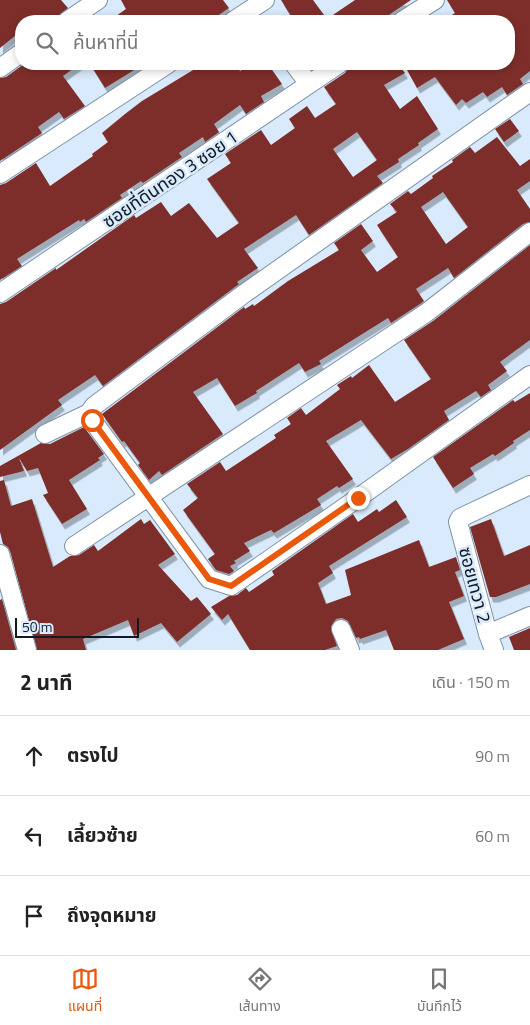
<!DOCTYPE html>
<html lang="th">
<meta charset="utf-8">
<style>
body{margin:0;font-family:"Titillium Web","Noto Sans Thai",sans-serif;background:#f6f6f6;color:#222}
.scale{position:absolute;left:15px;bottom:12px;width:124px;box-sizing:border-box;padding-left:5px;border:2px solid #111921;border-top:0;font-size:14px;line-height:18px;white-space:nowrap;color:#111921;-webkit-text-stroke:4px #d8eafc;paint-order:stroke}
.stop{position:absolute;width:15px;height:15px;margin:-11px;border:4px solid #ea580c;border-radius:50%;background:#fff}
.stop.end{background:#ea580c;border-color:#fff;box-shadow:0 1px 5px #0008}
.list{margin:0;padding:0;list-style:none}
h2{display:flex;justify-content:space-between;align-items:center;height:65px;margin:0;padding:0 20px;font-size:21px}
h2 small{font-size:16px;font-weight:400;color:#767676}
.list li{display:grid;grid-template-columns:32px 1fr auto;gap:15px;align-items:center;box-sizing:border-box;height:80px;padding:0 20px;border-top:1px solid #e0e0e0}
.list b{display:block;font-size:19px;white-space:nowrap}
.list em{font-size:16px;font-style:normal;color:#767676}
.icon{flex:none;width:28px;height:28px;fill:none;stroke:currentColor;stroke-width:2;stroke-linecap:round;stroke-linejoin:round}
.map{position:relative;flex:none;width:530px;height:650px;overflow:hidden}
.search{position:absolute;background:#fff;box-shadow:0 2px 8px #0003;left:15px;right:15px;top:15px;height:55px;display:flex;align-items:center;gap:12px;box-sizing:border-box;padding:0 18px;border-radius:20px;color:#767676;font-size:19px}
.sheet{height:305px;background:#fff}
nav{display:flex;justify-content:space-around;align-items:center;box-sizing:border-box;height:70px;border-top:1px solid #e0e0e0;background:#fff;font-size:14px;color:#767676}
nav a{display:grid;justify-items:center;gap:2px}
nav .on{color:#ea580c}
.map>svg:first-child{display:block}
</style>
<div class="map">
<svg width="530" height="650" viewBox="0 0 530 650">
<defs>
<filter id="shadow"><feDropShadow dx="3" dy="5.5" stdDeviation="0" flood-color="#0004"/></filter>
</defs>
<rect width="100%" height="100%" fill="#d8eafc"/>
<path fill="#7e2e29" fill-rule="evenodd" filter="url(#shadow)" d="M 0,0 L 61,0 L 68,8 L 58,16 L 56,21 L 21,21 L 21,31 L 0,48 Z
M 121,0 L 223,0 L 229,8 L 210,21 L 109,21 L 126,9 Z
M 281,0 L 313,0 L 327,19 L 355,0 L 411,0 L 380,21 L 294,21 Z
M 447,0 L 530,0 L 530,71 L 520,79 L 523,84 L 507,95 L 502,87 L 487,97 L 483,92 L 466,103 L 462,99 L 456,105 L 435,77 L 417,88 L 407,70 L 418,64 L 509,64 L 509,21 L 443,21 L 455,13 Z
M 24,64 L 80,64 L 63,76 L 85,106 L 64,119 L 59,112 L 38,127 L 42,133 L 0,161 L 0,78 L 6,77 Z
M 90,64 L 144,64 L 105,88 Z
M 203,64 L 236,64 L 240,71 L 250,64 L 268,64 L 282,84 L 261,96 L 264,102 L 246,114 L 240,105 L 214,124 L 219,132 L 205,142 L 203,137 L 179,153 L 182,157 L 143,183 L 141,181 L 120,195 L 122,198 L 86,222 L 84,219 L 80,222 L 79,220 L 17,259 L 22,266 L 0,280 L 0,185 L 6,183 L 36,163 L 50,186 L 93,156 L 92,154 L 108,142 L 102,133 L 125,114 L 142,101 Z
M 354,64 L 398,64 L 405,73 L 384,85 L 400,109 L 417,96 L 438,129 L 418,143 L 419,145 L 398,159 L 399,162 L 377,176 L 383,183 L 309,235 L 296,215 L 244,249 L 258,268 L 237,282 L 239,284 L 103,386 L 95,375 L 58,400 L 62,405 L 0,450 L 0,304 L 6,302 L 56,268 L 56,270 L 134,215 L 136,218 L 161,202 L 171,216 L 189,203 L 217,238 L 239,223 L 207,179 L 231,163 L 225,154 L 261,130 L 271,145 L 295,128 L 289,119 L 307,106 L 315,118 L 336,104 L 324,87 L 345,73 L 349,67 ZM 357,132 L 377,160 L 353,177 L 333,149 Z
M 510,119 L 519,131 L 504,142 L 495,129 Z
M 497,137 L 520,166 L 530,159 L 530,181 L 517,190 L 530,209 L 530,222 L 523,224 L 454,278 L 448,268 L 416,289 L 424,301 L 420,304 L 391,323 L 388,318 L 319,361 L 321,364 L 305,372 L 299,363 L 256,391 L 257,393 L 235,406 L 217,378 L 193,392 L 223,434 L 162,475 L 159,471 L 149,480 L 138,465 L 140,463 L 124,441 L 122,442 L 102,414 L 244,307 L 245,309 L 253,304 L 254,306 L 288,281 L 339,250 L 334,243 L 361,224 L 373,241 L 361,250 L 377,272 L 398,257 L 377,225 L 397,212 L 390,204 L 408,191 L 411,194 L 433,178 L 432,176 L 453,162 L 452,160 L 470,147 L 475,153 ZM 443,192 L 468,227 L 446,244 L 421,207 Z
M 530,245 L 530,340 L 500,362 L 507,371 L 488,385 L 491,390 L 481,397 L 476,391 L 444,411 L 449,420 L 408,449 L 391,459 L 361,420 L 326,441 L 353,479 L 339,488 L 337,486 L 317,499 L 321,505 L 274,533 L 271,530 L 244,543 L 250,551 L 234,561 L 236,563 L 230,566 L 234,571 L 229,574 L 216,570 L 208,559 L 215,554 L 183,510 L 198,498 L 187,484 L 220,462 L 226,471 L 276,438 L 274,435 L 291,424 L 287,418 L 301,408 L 306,415 L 340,389 L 337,385 L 351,376 L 352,378 L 369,365 L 395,402 L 431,379 L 404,340 L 433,321 Z
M 530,393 L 530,430 L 513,441 L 514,443 L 495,456 L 493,454 L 470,468 L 474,474 L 453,488 L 433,457 L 513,400 L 515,402 Z
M 84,427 L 104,454 L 98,458 L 100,460 L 69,480 L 87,509 L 62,524 L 43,495 L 48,493 L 38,468 L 27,471 L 19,458 L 24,471 L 0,477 L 0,466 L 41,443 L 50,444 Z
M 4,480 L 11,506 L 32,499 L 53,567 L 70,556 L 79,555 L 94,545 L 98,551 L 141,519 L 144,524 L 150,520 L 175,554 L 158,565 L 191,601 L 197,597 L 211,614 L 177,642 L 161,623 L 134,636 L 128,620 L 83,639 L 86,650 L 37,650 L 10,551 L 8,547 L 3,544 L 0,532 L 0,481 Z
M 396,500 L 407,517 L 329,566 L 333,573 L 318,583 L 326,604 L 351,595 L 345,570 L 419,540 L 429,567 L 456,557 L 460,570 L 455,572 L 464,596 L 449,602 L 464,639 L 438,650 L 394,650 L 386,630 L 360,639 L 359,637 L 356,638 L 348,621 L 342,618 L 336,619 L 331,627 L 337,646 L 325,650 L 250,650 L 228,614 L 222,620 L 211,607 L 229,596 L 237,595 L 246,588 L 249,592 L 274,575 L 272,571 L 353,514 L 358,522 L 377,509 L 379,512 Z
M 491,519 L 504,556 L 530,545 L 530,584 L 496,597 L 490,597 L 470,527 Z
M 2,599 L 16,650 L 0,650 L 0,600 Z
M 530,628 L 530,650 L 514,650 L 509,637 Z"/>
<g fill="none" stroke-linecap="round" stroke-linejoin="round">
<g stroke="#7d93a7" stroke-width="20">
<path id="minor" d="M 67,21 L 98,0
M 233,21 L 265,0
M 402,21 L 435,0
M 294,64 L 309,84
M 0,68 L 21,53
M 0,174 L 168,64
M 0,293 L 339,64
M 89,413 L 92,420 L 209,579 L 231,586 L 358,498 L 530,375
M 45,434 L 89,413 L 94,406 L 245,293 L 530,92
M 74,546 L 426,313 L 530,232
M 0,554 L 27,650
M 341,629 L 350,650
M 488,634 L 530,616
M 494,650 L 488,634 L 458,522 L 460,518 L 530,485"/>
</g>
<use href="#minor" stroke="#fff" stroke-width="18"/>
</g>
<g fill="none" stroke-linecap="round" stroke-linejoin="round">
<path stroke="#ea580c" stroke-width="6" d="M 92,420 L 209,579 L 231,586 L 358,498"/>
</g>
<g text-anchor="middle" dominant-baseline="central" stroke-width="5" stroke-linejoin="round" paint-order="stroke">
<g font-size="18" fill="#111921" stroke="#d8eafc">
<text transform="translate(170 179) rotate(-34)">ซอยที่ดินทอง 3 ซอย 1</text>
<text transform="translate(475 585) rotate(75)">ซอยเทวา 2</text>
</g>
</g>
</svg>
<div class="scale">50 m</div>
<div class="stop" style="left:92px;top:420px"></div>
<div class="stop end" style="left:358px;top:498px"></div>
<div class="search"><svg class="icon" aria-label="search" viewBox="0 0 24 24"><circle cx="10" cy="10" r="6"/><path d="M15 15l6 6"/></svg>ค้นหาที่นี่</div>
</div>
<section class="sheet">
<h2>2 นาที<small>เดิน · 150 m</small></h2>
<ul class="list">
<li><svg class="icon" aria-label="ahead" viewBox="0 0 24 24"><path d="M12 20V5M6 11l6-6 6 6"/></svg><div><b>ตรงไป</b></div><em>90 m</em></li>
<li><svg class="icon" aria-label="left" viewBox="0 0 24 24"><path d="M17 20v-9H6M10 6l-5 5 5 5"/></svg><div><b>เลี้ยวซ้าย</b></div><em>60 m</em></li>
<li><svg class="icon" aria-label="arrive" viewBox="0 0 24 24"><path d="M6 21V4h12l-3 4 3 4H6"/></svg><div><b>ถึงจุดหมาย</b></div></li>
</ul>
</section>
<nav>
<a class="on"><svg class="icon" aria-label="map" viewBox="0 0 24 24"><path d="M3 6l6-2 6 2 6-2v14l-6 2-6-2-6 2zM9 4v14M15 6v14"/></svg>แผนที่</a>
<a><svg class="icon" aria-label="directions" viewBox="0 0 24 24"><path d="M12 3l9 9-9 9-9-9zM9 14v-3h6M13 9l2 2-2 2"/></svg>เส้นทาง</a>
<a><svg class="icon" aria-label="saved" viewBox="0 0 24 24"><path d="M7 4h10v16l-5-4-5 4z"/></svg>บันทึกไว้</a>
</nav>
